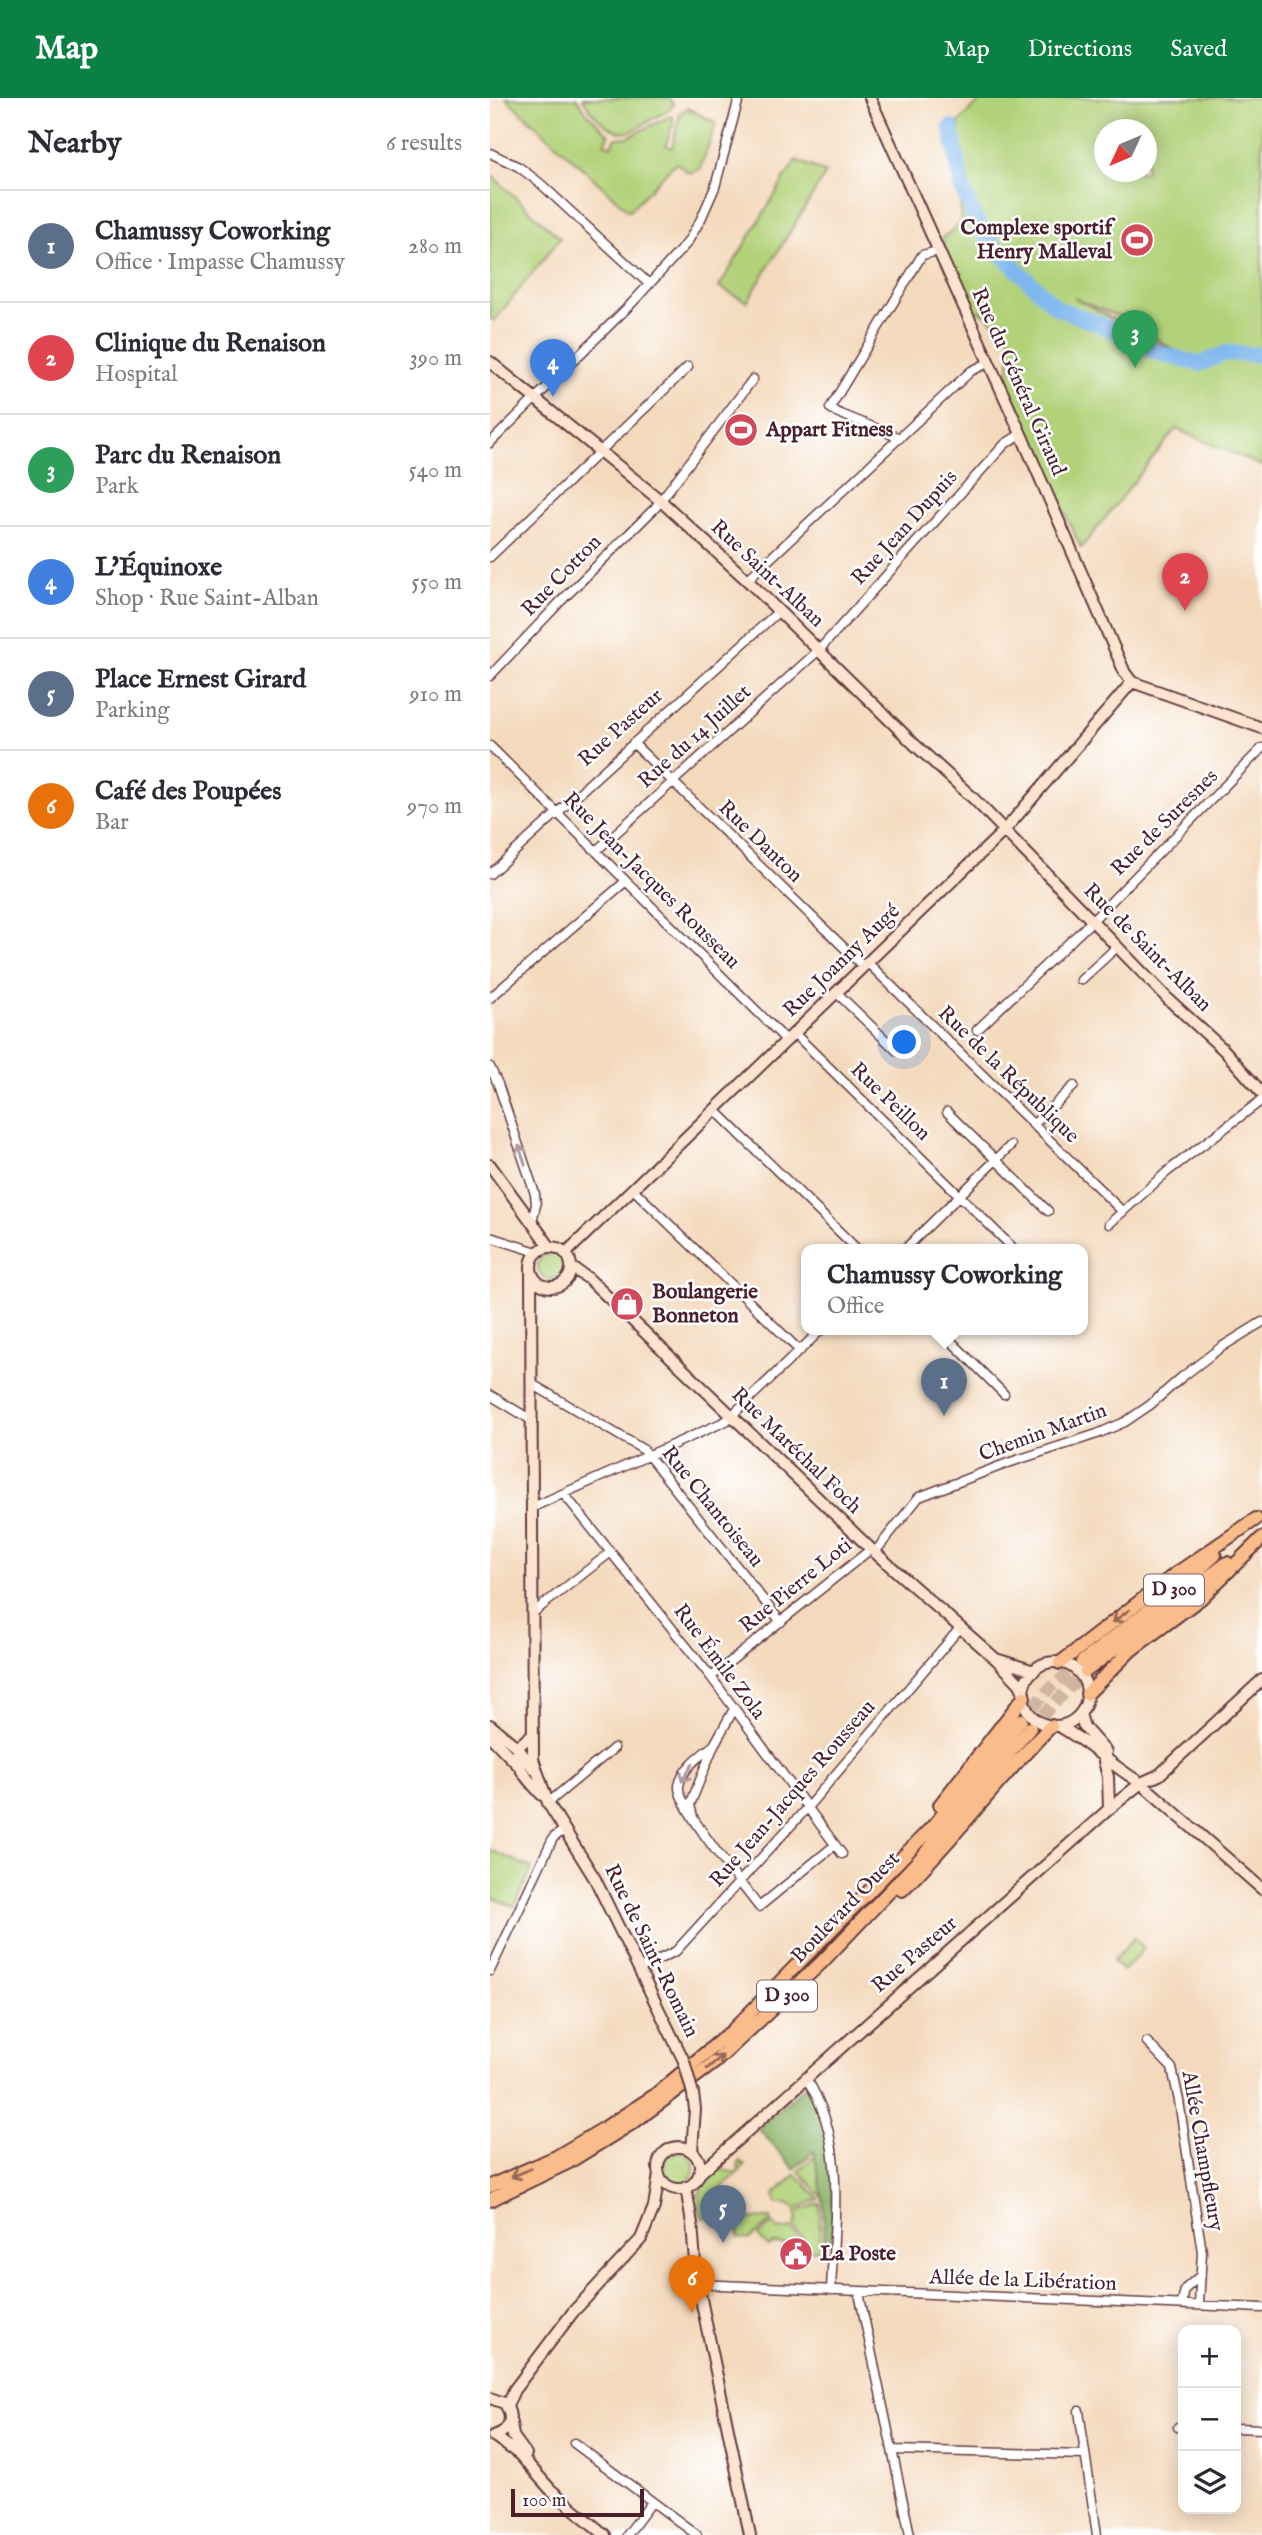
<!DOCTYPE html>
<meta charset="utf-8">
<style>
body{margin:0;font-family:"IM FELL English",serif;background:#f7f7f7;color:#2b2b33}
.controls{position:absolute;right:21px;bottom:21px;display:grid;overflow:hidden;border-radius:14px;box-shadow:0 4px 18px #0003}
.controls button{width:63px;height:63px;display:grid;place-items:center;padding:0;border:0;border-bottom:2px solid #e1e1e2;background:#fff;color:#2b2b33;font:35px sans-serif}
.compass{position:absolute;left:604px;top:21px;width:63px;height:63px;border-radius:50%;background:#fff;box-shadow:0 4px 18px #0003;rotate:226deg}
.scale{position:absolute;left:21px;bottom:18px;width:133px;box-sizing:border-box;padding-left:7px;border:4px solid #4a1f2b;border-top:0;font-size:19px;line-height:24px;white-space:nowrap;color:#4a1f2b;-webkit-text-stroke:5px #fff;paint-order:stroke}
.you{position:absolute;left:415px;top:945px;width:24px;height:24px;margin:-18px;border:5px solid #fff;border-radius:50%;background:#1a73e8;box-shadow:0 0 0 10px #1a73e833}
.badge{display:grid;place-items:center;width:46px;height:46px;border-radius:50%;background:#0b8043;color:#fff;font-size:23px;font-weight:700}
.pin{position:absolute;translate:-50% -58px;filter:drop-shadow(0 2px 4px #0008)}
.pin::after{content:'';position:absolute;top:37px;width:24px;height:21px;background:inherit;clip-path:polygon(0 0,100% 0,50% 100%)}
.popup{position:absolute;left:311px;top:1146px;width:287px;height:91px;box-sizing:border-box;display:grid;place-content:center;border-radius:14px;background:#fff;filter:drop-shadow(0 2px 5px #0005);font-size:23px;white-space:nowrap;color:#7c7c81}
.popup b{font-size:26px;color:#2b2b33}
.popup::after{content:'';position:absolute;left:50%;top:100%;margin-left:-14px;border:14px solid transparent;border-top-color:#fff}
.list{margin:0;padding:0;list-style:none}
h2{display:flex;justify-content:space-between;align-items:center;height:91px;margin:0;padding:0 28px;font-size:30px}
h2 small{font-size:23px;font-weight:400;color:#7c7c81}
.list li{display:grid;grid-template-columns:46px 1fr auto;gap:21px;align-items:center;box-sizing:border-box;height:112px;padding:0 28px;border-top:2px solid #e1e1e2}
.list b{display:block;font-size:26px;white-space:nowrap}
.list p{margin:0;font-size:23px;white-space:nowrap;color:#7c7c81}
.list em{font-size:23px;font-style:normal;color:#7c7c81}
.icon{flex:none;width:38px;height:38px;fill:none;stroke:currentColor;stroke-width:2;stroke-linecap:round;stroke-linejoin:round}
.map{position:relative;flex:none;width:772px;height:2437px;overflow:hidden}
header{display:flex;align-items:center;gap:42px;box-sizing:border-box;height:98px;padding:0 35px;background:#0b8043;color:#fff}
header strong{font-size:33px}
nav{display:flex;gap:38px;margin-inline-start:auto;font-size:24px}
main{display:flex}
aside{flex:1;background:#fff}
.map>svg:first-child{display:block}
</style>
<header>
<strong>Map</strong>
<nav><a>Map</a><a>Directions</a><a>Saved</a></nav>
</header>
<main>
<aside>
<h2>Nearby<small>6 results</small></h2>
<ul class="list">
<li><span class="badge" style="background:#5c6f8a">1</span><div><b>Chamussy Coworking</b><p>Office · Impasse Chamussy</p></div><em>280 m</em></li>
<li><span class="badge" style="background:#e0444e">2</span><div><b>Clinique du Renaison</b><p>Hospital</p></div><em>390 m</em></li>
<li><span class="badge" style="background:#2e9e5b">3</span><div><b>Parc du Renaison</b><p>Park</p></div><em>540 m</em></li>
<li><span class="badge" style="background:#3f7fe0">4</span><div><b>L'Équinoxe</b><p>Shop · Rue Saint-Alban</p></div><em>550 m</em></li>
<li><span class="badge" style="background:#5c6f8a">5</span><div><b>Place Ernest Girard</b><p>Parking</p></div><em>910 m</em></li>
<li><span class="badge" style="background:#e8710a">6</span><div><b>Café des Poupées</b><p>Bar</p></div><em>970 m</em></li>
</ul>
</aside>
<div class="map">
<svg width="772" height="2437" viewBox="0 0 772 2437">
<rect width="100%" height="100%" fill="#fff"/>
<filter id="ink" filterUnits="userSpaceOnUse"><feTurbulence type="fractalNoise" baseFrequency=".0143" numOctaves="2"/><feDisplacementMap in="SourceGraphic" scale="14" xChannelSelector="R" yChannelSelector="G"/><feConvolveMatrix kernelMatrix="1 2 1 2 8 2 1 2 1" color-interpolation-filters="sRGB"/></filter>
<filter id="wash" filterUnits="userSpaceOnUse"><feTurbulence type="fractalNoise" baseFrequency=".00686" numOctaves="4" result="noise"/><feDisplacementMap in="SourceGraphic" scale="28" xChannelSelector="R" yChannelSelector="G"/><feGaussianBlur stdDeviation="1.57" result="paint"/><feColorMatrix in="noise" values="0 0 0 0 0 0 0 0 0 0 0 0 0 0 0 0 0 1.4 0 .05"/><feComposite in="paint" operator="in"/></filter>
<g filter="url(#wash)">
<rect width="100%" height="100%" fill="#f4dabd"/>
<path fill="#b2d279" stroke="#7e7852" stroke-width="2" fill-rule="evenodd" d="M 16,0 L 87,0 L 96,14 L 119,37 L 114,45 L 121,48 L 126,40 L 139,39 L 180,18 L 183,19 L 183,25 L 176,47 L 182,50 L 190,15 L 197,10 L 226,25 L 210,71 L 199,75 L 187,65 L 183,67 L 139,113 Z
M 93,0 L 179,0 L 184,7 C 179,14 169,17 161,22 C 155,25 148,31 141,33 C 122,40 101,15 93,0 Z
M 488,0 L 772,0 L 772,247 L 770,247 L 772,248 L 772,368 L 686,331 L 591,450 L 518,288 L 520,239 L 491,213 L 477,216 L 452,140 L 471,126 L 469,24 L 490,3 ZM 614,32 L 656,32 L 656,74 L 614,74 ZM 584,200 L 635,221 L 685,252 L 682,252 Z
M 306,62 L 336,75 L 257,204 L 229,189 Z
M 0,76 L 70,140 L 5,222 L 0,221 Z
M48 1168a13 13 0 1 1 26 0a13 13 0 1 1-26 0Z
M 0,1752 L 42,1770 L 25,1809 L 0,1799 Z
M 644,1840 L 654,1850 L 633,1873 L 623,1863 Z
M172 2070a16 16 0 1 1 32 0a16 16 0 1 1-32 0Z
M 325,2058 L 333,2100 L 309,2073 Z
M 250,2063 L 255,2068 L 227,2094 L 233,2101 L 222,2113 L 223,2119 L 213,2120 C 202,2103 212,2082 227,2071 L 247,2075 L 250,2072 L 248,2069 Z
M 306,2076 L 329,2101 L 305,2111 L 297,2106 L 287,2106 L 284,2097 Z
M 330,2105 L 330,2151 L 322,2152 L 304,2129 L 307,2121 L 306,2114 Z
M 280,2120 L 281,2124 L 258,2142 L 249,2140 L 248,2130 L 257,2121 Z
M 282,2126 L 289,2132 L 301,2130 L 315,2148 L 282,2146 L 279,2149 L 268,2138 Z"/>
<path fill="#8db469" stroke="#6c6a4a" stroke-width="2" d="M 315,1988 C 346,2031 345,2092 342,2143 L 334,2143 L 333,2100 L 324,2053 L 304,2071 L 268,2030 Z"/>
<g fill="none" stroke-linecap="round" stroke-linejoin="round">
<path stroke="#7eb6ee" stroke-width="16" d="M 461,29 L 472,90 L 486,123 L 508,153 L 567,210 L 612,227 L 668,255 L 710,266 L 736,255 L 772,257"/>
</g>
</g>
<g filter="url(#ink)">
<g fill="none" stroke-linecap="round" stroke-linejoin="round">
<path stroke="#d2b5a0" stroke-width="12" stroke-dasharray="12 6" stroke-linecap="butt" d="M 531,1622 L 561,1589 L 592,1564
M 540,1630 L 596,1573"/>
<g stroke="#643b41" stroke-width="11">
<path id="street" d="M 0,55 L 29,69 L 51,86 L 159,186
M 410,340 L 346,314 L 340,310 L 432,157 L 449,153
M 0,345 L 142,205 L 197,145 L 211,121 L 225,89 L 249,0
M 0,459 L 198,269
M 257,482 L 481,273 L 498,265
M 0,578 L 71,503 L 165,410 L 263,281
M 143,645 L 374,869
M 0,648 L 297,943
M 106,753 L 329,552 L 515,346 L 531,336
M 0,776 L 289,513
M 378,865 L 633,1114
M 591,882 L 627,849
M 347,895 L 407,953
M 0,900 L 136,783
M 487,932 L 602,823 L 772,650
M 305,936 L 525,1152
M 0,969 L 8,986 L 45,1096 L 46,1107 L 42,1123
M 225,1012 L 368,1152
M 457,1014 L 558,1113
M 543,1027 L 584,988
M 144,1092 L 310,1253
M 619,1126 L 678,1073 L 772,1002
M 0,1139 L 47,1154
M 414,1152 L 521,1047
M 450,1232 L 514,1296
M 42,1286 L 154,1352 L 291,1524
M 0,1297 L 43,1323
M 74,1396 L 221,1579 L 352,1756
M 43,1409 L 236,1323 L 331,1232
M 385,1454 L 429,1399 L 518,1365 L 607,1336 L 635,1324 L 660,1307 L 692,1279 L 730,1250 L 772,1224
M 44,1514 L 121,1454
M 221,1579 L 381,1451
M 224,1647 L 244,1611
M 58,1705 L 124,1650
M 203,1719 L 200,1707 L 224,1647 C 211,1657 192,1670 189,1688 C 186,1707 255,1790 269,1809 L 345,1747
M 149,1871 L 186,1853 L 316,1711 L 470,1530
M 0,1873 L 63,1740 L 74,1732
M 657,1944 L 682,1970 L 689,2003 L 712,2154 L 709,2206
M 316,1980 C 357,2042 344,2121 341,2192
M 208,2186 L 772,2210
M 369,2195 L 420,2437
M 692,2206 L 695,2191 L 711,2177
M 589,2313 L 607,2437
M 688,2329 L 693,2329
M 746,2330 L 772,2331
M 84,2345 L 207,2437
M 402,2352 L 595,2357
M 137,2437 L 162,2404"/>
</g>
<g stroke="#643b41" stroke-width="14">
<path id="secondary" d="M 380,0 L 531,336 L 635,575 L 642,584
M 0,264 L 171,403 L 257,482 L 424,646 L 483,700 L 678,901 L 734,952 L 772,995
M 642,584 L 772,630
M 0,1067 L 60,1149
M41 1169a20 20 0 1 1 40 0a20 20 0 1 1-40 0Z
M 76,1155 L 514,733 L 642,584
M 81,1169 L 99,1181 L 381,1451 L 507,1562 L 530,1586 L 534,1595
M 41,1172 L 43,1661 L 58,1705 L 105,1781 L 194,1963
M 509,1562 L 544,1573
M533 1596a32 32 0 1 1 64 0a32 32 0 1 1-64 0Z
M 590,1616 L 594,1629 L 616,1654
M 0,1627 L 28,1650 L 43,1670
M 569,1628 C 598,1644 622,1668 651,1685 L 772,1791
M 43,1635 C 39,1640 29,1646 27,1652 C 21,1666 44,1688 52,1697
M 0,1638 L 27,1666
M 613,1659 L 618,1679 L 619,1711
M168 2070a21 21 0 1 1 42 0a21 21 0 1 1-42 0Z
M 202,2053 L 205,2011 L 203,1996
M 209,2076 L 619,1711 L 651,1685 L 669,1677 L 772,1582
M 196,2089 L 202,2126 L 206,2177 L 260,2437
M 0,2300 L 14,2305 C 25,2319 20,2334 3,2338
M 17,2308 L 24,2292 L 83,2214 L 151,2141 L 164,2109 L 169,2076
M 21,2325 L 23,2338 L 36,2356
M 4,2338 L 30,2357 L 60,2391 L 115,2437"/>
</g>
<g stroke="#643b41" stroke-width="16">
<path id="primary" d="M 592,1564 L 696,1483 L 725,1457
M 570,1565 L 684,1477 L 766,1421
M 596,1573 L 737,1465
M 597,1596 L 641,1552 L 711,1500 L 772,1440
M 450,1707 L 534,1599
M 412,1792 C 465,1740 509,1680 561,1628
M 0,2088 L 66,2059 L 113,2031 L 164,1998 L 242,1933 L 444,1727 L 531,1622
M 0,2102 L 79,2064 L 144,2024 L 225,1964 L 331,1865 L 432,1759 L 540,1630"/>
</g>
<use href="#street" stroke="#fff" stroke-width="8"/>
<use href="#secondary" stroke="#fde4d0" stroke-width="10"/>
<use href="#primary" stroke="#f9bc8a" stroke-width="12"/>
<g stroke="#643b41" stroke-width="14" stroke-linecap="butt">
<path id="secondary-bridge" d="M 194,1963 L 203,1996"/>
</g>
<use href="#secondary-bridge" stroke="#fde4d0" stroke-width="10"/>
</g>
<defs><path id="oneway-shaft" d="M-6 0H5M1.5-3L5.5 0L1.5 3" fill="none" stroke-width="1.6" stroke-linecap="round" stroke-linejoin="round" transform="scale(1.75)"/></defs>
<g stroke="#ae9aa0">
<use href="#oneway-shaft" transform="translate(32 1057) rotate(-109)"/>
<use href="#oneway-shaft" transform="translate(197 1675) rotate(123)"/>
</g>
<g stroke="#996656">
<use href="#oneway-shaft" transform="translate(631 1518) rotate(143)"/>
<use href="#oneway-shaft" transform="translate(225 1964) rotate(-40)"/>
<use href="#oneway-shaft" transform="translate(31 2075) rotate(156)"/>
</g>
</g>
<defs>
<g id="stadium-disc" transform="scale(1.75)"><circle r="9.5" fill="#d1495b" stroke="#fff"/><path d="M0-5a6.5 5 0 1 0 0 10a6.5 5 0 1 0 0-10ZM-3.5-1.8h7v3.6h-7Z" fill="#fff"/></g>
<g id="shop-disc" transform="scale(1.75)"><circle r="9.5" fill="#d1495b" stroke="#fff"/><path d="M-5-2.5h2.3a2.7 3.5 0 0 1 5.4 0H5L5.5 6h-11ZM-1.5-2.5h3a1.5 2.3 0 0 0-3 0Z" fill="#fff"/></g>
<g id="civic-disc" transform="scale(1.75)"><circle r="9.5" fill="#d1495b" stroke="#fff"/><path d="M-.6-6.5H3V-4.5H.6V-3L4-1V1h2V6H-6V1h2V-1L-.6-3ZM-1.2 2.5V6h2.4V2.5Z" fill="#fff"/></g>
</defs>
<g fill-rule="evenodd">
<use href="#stadium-disc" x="647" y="142"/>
<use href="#stadium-disc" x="251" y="332"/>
<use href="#shop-disc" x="137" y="1206"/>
<use href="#civic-disc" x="306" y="2156"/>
</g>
<g text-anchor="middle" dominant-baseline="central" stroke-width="5" stroke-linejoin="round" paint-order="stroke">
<g fill="#fff" stroke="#80626b" stroke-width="2">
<rect x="654" y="1476.5" width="60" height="31" rx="5"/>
<rect x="267" y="1882.5" width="60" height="31" rx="5"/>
</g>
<g font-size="19" font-weight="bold" fill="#4a1f2b">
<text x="684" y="1492">D 300</text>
<text x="297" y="1898">D 300</text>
</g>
<g font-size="21" font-weight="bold" fill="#4a1f2b" stroke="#fff" text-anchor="start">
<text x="622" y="130" text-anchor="end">Complexe sportif<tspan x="622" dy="24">Henry Malleval</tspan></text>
<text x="276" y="332">Appart Fitness</text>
<text x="162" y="1194">Boulangerie<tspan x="162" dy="24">Bonneton</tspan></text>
<text x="330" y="2156">La Poste</text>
</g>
<g font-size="21" fill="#4a1f2b" stroke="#fff">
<text transform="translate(528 284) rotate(66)">Rue du Général Giraud</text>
<text transform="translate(415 430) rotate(-48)">Rue Jean Dupuis</text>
<text transform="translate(277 476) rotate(43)">Rue Saint-Alban</text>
<text transform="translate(72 478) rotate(-46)">Rue Cotton</text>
<text transform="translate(131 630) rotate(-42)">Rue Pasteur</text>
<text transform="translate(205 639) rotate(-42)">Rue du 14 Juillet</text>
<text transform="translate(675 725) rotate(-45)">Rue de Suresnes</text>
<text transform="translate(270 744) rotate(44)">Rue Danton</text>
<text transform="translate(161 783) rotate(45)">Rue Jean-Jacques Rousseau</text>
<text transform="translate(657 850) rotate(45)">Rue de Saint-Alban</text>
<text transform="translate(352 863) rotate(-44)">Rue Joanny Augé</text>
<text transform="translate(518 977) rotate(44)">Rue de la République</text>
<text transform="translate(400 1004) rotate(44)">Rue Peillon</text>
<text transform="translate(553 1335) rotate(-20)">Chemin Martin</text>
<text transform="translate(306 1353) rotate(44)">Rue Maréchal Foch</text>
<text transform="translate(222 1409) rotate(51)">Rue Chantoiseau</text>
<text transform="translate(306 1488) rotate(-39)">Rue Pierre Loti</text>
<text transform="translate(229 1564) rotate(53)">Rue Émile Zola</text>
<text transform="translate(303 1696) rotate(-49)">Rue Jean-Jacques Rousseau</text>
<text transform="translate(356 1810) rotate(-46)">Boulevard Ouest</text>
<text transform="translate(161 1853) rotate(64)">Rue de Saint-Romain</text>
<text transform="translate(425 1857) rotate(-41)">Rue Pasteur</text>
<text transform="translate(712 2053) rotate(80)">Allée Champfleury</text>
<text transform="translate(533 2183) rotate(2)">Allée de la Libération</text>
</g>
</g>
</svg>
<div class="controls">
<button>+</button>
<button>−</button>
<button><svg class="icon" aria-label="layers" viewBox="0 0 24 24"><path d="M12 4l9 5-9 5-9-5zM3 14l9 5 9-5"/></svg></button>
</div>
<svg class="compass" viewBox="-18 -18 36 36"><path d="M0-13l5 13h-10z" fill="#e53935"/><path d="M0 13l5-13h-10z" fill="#7c7c81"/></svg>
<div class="scale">100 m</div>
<div class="you"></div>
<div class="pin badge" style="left:454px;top:1318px;background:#5c6f8a">1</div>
<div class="popup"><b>Chamussy Coworking</b>Office</div>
<div class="pin badge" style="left:695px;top:513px;background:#e0444e">2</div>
<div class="pin badge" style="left:645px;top:270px;background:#2e9e5b">3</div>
<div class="pin badge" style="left:63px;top:299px;background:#3f7fe0">4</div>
<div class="pin badge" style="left:233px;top:2145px;background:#5c6f8a">5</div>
<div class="pin badge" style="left:202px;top:2215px;background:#e8710a">6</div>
</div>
</main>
